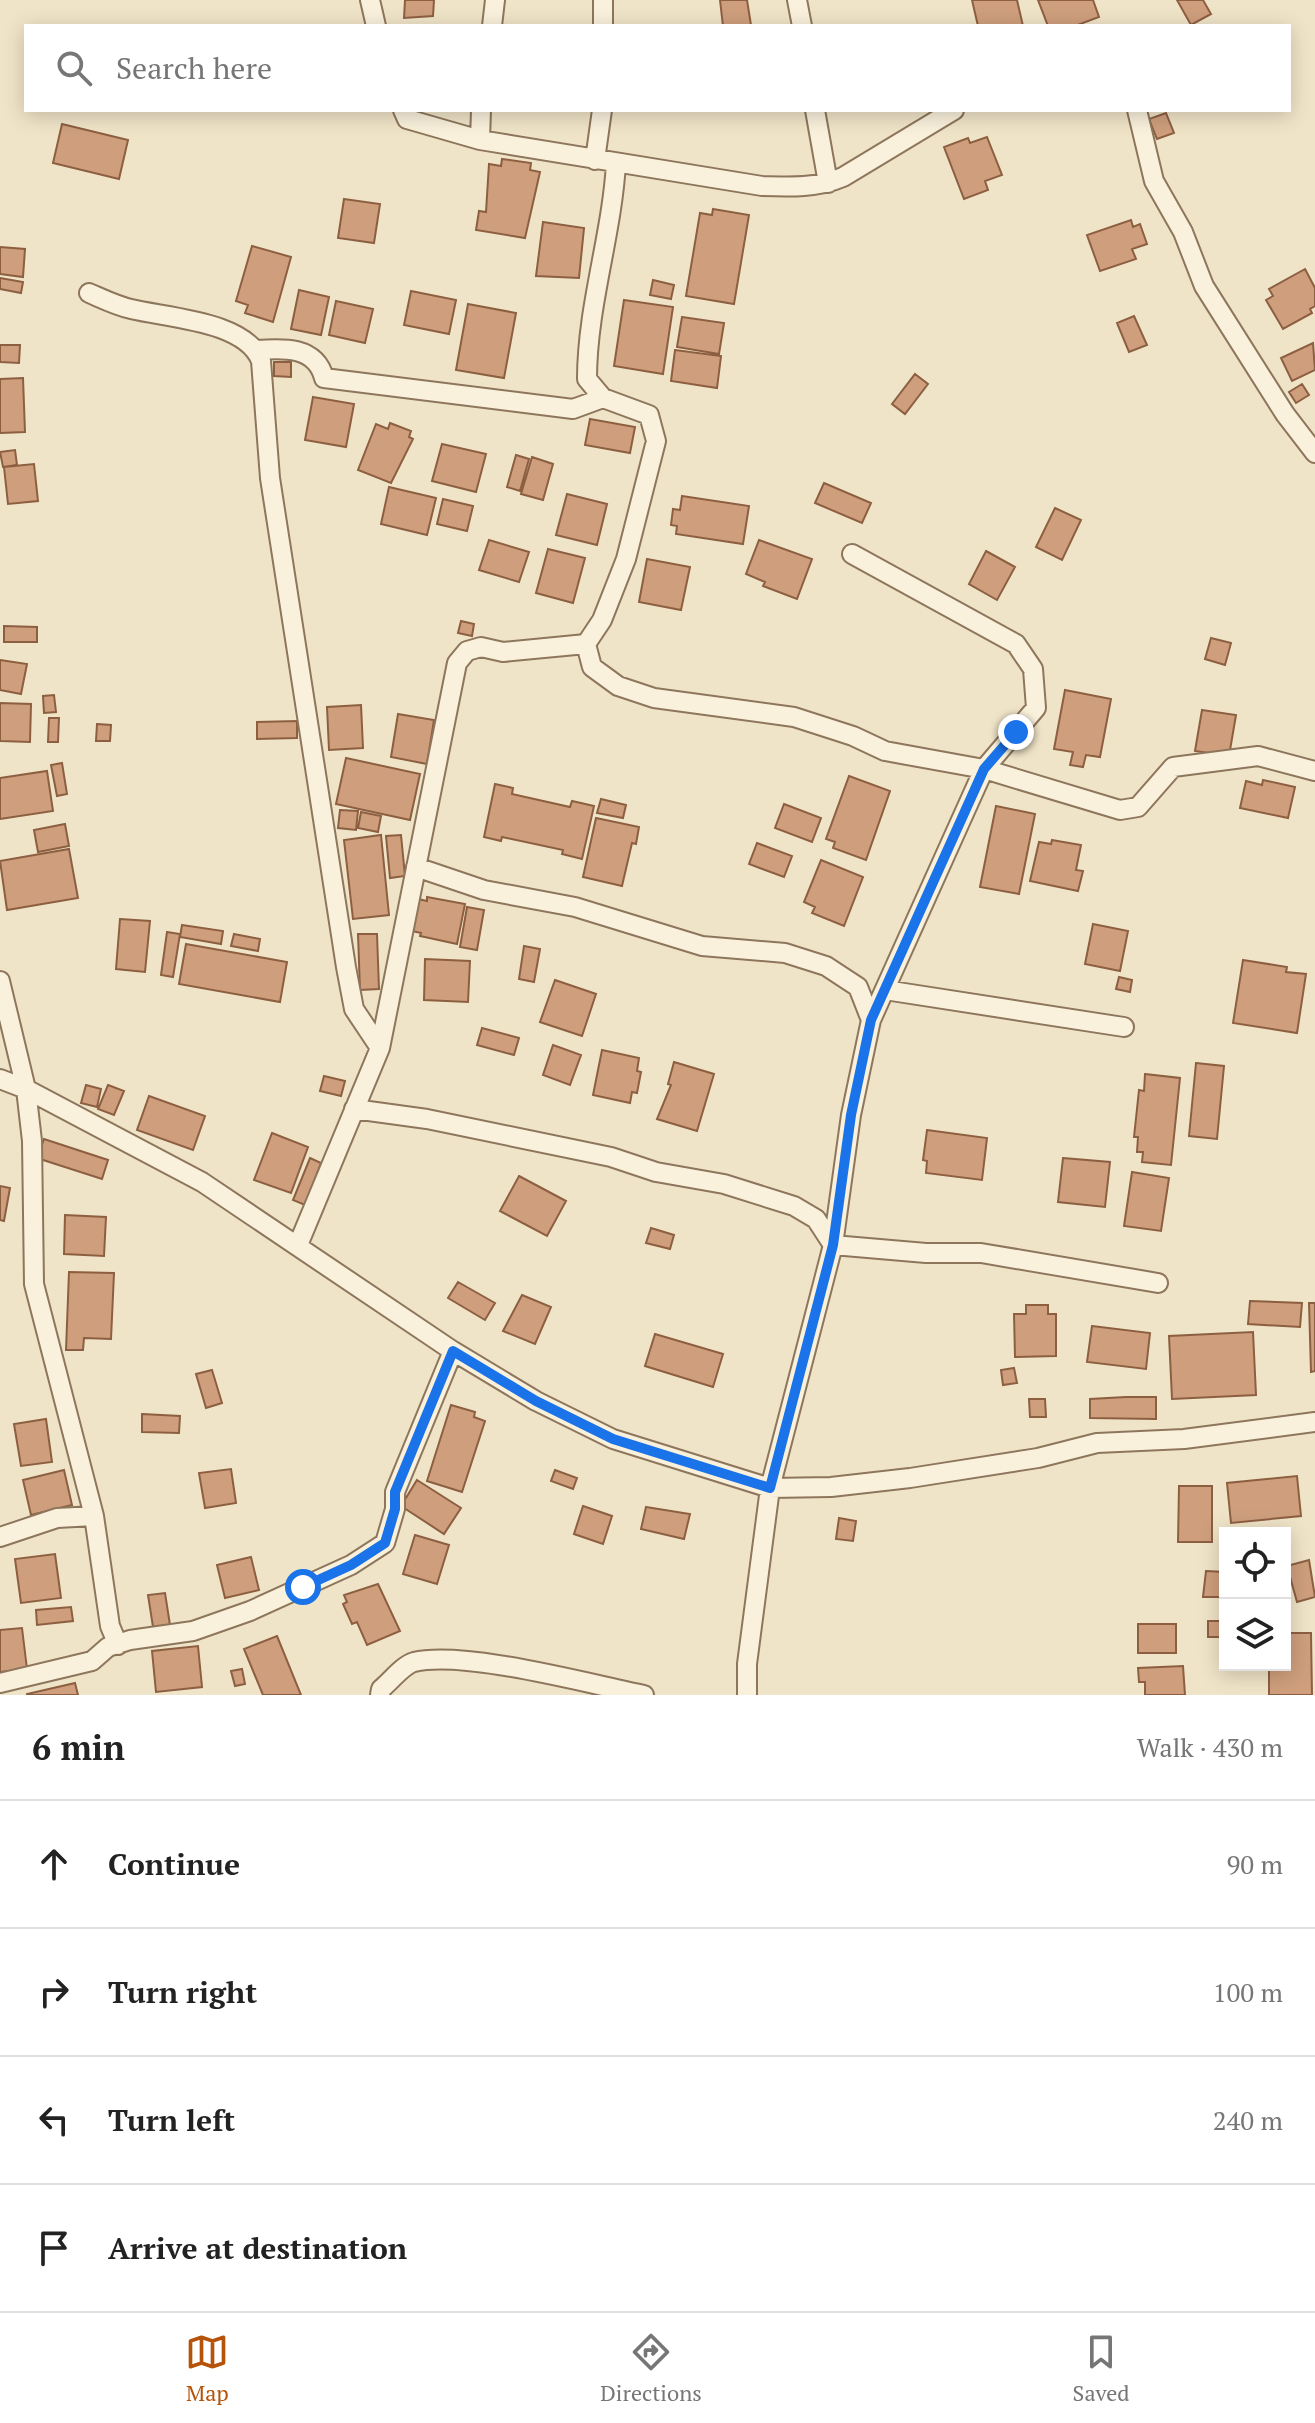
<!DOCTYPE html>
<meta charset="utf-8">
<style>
body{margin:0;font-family:"PT Serif",serif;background:#f2f2f2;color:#222}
.controls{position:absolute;right:24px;bottom:24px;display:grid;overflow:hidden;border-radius:0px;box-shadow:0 4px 20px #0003}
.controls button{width:72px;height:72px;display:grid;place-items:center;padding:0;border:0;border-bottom:2px solid #e0e0e0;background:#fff;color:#222;font:40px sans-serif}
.stop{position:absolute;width:24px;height:24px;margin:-18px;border:6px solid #1a73e8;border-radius:50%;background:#fff}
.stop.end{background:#1a73e8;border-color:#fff;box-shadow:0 2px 8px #0008}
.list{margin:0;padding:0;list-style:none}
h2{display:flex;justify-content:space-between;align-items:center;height:104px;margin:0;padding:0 32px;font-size:34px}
h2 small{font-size:26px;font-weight:400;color:#767676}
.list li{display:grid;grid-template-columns:52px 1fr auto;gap:24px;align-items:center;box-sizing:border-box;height:128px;padding:0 32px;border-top:2px solid #e0e0e0}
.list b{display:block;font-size:30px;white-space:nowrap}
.list em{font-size:26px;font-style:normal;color:#767676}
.icon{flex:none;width:44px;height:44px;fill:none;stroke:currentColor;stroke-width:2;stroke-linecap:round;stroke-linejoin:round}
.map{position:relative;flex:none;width:1315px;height:1695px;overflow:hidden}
.search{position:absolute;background:#fff;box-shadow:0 4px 20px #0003;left:24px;right:24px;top:24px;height:88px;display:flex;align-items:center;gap:20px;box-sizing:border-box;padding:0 28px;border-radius:0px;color:#767676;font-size:30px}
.sheet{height:616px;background:#fff}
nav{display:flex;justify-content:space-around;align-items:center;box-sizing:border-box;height:112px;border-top:2px solid #e0e0e0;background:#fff;font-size:22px;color:#767676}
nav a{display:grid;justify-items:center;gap:4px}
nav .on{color:#b45309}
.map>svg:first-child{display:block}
</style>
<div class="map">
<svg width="1315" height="1695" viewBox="0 0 1315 1695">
<rect width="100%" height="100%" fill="#f0e4c8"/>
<path fill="#cf9f7d" stroke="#8d5f41" stroke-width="2" d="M 405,0 L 434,0 L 433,16 L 404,18 Z
M 720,0 L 747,0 L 751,25 L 723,26 Z
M 972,0 L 1017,0 L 1023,26 L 978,26 Z
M 1038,0 L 1093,0 L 1099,17 L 1075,26 L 1048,26 Z
M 1177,0 L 1203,0 L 1211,14 L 1191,25 Z
M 1166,113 L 1174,133 L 1157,139 L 1149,119 Z
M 62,124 L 128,140 L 119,179 L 53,163 Z
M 987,137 L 1002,175 L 985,181 L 988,190 L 964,199 L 944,147 L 968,138 L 970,143 Z
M 502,159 L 531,163 L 530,170 L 540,172 L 525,238 L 476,230 L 479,211 L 486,212 L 489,164 L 501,166 Z
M 344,199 L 380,204 L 374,243 L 338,238 Z
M 713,209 L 749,215 L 734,304 L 686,296 L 700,213 L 712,215 Z
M 1131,220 L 1133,227 L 1140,224 L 1147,244 L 1132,249 L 1136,259 L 1100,271 L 1087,235 Z
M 543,222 L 584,228 L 579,278 L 536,276 Z
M 252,246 L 291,257 L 273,322 L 245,313 L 248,305 L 236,301 Z
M 0,247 L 25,249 L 23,277 L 0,274 Z
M 1305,269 L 1315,288 L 1315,306 L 1310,309 L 1312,313 L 1283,329 L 1266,300 L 1273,296 L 1269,289 Z
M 0,278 L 23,282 L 21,293 L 0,289 Z
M 653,280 L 674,285 L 671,299 L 650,295 Z
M 299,290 L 329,297 L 321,335 L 291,329 Z
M 411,291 L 456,300 L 449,334 L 404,325 Z
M 624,300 L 673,307 L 663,374 L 614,366 Z
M 336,301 L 373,309 L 365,343 L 329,335 Z
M 468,304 L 516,313 L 504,378 L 456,370 Z
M 1134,316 L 1147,345 L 1129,352 L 1117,323 Z
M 682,317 L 724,323 L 719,354 L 677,347 Z
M 1313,343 L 1315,370 L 1292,381 L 1281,358 Z
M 0,345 L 20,345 L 19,363 L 0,362 Z
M 675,350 L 721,356 L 717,388 L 671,381 Z
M 274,362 L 291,362 L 291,377 L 274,376 Z
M 915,374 L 928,384 L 905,414 L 892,404 Z
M 23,378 L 25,432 L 0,433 L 0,379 Z
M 1302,384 L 1309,395 L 1296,403 L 1289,392 Z
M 313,397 L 354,404 L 346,447 L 305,440 Z
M 590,419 L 635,427 L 630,453 L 585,445 Z
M 390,423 L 411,431 L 409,437 L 413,439 L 391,483 L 358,470 L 376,424 L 388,429 Z
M 442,444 L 486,454 L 476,492 L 432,481 Z
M 15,450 L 17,465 L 3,467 L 0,452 Z
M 516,455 L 529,459 L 520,491 L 507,487 Z
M 532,457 L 553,464 L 543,500 L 521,494 Z
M 34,464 L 38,501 L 8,504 L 4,467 Z
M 824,483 L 871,503 L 862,523 L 815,503 Z
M 389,487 L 436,498 L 427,535 L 381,524 Z
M 567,494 L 607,504 L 597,545 L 556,535 Z
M 682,496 L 749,506 L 743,544 L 676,534 L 677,526 L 671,525 L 673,509 L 680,510 Z
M 443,499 L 473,506 L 467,531 L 437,524 Z
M 1055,508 L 1081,520 L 1062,560 L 1036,547 Z
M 489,540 L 529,552 L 519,582 L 479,570 Z
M 759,540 L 812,559 L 797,599 L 763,586 L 765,582 L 746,574 Z
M 548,549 L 585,558 L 573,603 L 536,593 Z
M 986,551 L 1015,567 L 997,600 L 969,584 Z
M 647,559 L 690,567 L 681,610 L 639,602 Z
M 461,621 L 474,624 L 472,636 L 458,633 Z
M 4,626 L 37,627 L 37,642 L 4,642 Z
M 1211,638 L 1231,643 L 1225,665 L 1205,659 Z
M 0,660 L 27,664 L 21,694 L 0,690 Z
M 1065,690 L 1111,699 L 1100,757 L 1086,755 L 1083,767 L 1070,765 L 1073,752 L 1054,749 Z
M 54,695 L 56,712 L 44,713 L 43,696 Z
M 0,703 L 31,704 L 30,742 L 0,741 Z
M 361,705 L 363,748 L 329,750 L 327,707 Z
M 1202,710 L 1236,715 L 1229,756 L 1195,751 Z
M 398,714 L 434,720 L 427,764 L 391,757 Z
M 49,718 L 59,718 L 58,742 L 48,742 Z
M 297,721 L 297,738 L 257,739 L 257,722 Z
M 97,724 L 111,725 L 110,741 L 96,741 Z
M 346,758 L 420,774 L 410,820 L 336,804 Z
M 62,763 L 67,794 L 57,796 L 51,765 Z
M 47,771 L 53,811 L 0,819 L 0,778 Z
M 849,776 L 890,791 L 866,860 L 833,848 L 835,842 L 826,839 Z
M 1263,780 L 1295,787 L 1288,818 L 1240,808 L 1246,781 L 1262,785 Z
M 495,784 L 513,788 L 512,794 L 570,807 L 572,801 L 594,806 L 582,859 L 562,854 L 563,850 L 502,837 L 501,841 L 484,837 Z
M 601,799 L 626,805 L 623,818 L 597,813 Z
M 784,804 L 821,818 L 812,842 L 775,828 Z
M 996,806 L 1035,814 L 1019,894 L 980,887 Z
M 340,810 L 358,811 L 356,830 L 338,828 Z
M 361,812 L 381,816 L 378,832 L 358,828 Z
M 596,818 L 639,827 L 636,844 L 632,843 L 622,886 L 583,877 Z
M 65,824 L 69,846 L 38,852 L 34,830 Z
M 381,835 L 389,915 L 353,919 L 344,840 Z
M 401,835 L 405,876 L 390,878 L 386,836 Z
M 1052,840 L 1081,845 L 1076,870 L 1083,871 L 1078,891 L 1030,881 L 1039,842 L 1051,844 Z
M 757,843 L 792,856 L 784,877 L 749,864 Z
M 69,849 L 78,898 L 7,910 L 0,861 Z
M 821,860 L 863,877 L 844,926 L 812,913 L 815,907 L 804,902 Z
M 427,897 L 465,904 L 457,944 L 420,936 L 421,933 L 412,931 L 418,899 L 427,901 Z
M 467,907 L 484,910 L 477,950 L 460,947 Z
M 120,919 L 150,921 L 145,972 L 116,969 Z
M 1093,924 L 1128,931 L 1120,971 L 1085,964 Z
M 182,925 L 223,931 L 221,944 L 180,937 Z
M 167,932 L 180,934 L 173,977 L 161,975 Z
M 234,934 L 260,939 L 258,951 L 231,946 Z
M 358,934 L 377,934 L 379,989 L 360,990 Z
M 186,944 L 287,962 L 280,1002 L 179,984 Z
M 524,946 L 540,949 L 534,982 L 519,979 Z
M 425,959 L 470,961 L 468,1002 L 424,1000 Z
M 1243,960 L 1287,967 L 1286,972 L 1306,974 L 1297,1033 L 1233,1023 Z
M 1119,977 L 1132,980 L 1130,992 L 1116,989 Z
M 555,980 L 596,994 L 582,1036 L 540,1022 Z
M 482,1028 L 519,1038 L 514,1055 L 477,1045 Z
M 553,1045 L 581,1055 L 570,1085 L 543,1075 Z
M 602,1050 L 639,1058 L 637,1071 L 641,1072 L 637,1093 L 632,1092 L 630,1103 L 593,1095 Z
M 674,1062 L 714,1074 L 697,1131 L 657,1119 L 671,1085 L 668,1084 Z
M 1196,1063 L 1224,1066 L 1217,1139 L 1189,1136 Z
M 1145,1074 L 1180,1078 L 1171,1165 L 1142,1162 L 1143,1152 L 1137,1152 L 1138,1137 L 1134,1137 L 1139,1090 L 1144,1091 Z
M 324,1076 L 345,1081 L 341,1096 L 320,1091 Z
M 86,1085 L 101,1089 L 97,1107 L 81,1103 Z
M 108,1085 L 124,1091 L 114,1115 L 98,1109 Z
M 149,1096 L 205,1116 L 193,1150 L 137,1130 Z
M 927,1130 L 987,1138 L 982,1180 L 926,1173 L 927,1161 L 923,1160 Z
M 272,1133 L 308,1147 L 291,1193 L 254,1180 Z
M 44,1139 L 108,1160 L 102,1179 L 37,1158 Z
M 310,1158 L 321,1163 L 305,1205 L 293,1200 Z
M 1063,1158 L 1110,1162 L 1105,1207 L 1058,1202 Z
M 1132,1172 L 1169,1178 L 1161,1231 L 1124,1226 Z
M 519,1176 L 566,1201 L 547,1236 L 500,1211 Z
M 0,1186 L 10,1188 L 4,1221 L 0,1220 Z
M 65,1215 L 106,1217 L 104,1256 L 64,1254 Z
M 651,1228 L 674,1235 L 670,1249 L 646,1243 Z
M 69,1272 L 114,1273 L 111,1339 L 84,1338 L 83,1350 L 66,1350 Z
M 458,1282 L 495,1303 L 485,1320 L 448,1298 Z
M 522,1295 L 551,1307 L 535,1344 L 503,1331 Z
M 1250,1301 L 1302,1303 L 1300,1327 L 1248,1324 Z
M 1309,1303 L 1315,1303 L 1315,1371 L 1311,1372 Z
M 1026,1305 L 1048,1305 L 1048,1314 L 1056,1314 L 1056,1356 L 1015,1357 L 1014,1314 L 1026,1314 Z
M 1092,1326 L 1150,1333 L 1146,1369 L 1087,1362 Z
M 1253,1332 L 1256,1395 L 1172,1399 L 1169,1336 Z
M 655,1334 L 723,1354 L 713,1387 L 645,1366 Z
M 1014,1368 L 1017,1383 L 1003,1385 L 1001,1370 Z
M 212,1370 L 222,1403 L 206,1408 L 196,1374 Z
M 1126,1397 L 1156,1397 L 1156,1419 L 1090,1418 L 1090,1399 Z
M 1029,1399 L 1045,1399 L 1046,1417 L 1030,1417 Z
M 451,1405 L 475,1412 L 474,1417 L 485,1421 L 462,1492 L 427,1481 Z
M 142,1414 L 180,1416 L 179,1433 L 142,1432 Z
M 46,1419 L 52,1462 L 21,1466 L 14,1424 Z
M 231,1469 L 236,1503 L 205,1508 L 199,1473 Z
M 64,1470 L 72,1505 L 31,1515 L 23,1480 Z
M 555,1470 L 577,1478 L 573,1489 L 551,1481 Z
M 1297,1476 L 1301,1516 L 1231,1523 L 1227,1483 Z
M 417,1480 L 461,1508 L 444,1534 L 401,1506 Z
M 1179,1486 L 1212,1486 L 1212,1542 L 1178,1542 Z
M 583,1506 L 612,1516 L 603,1544 L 574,1534 Z
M 646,1507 L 690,1514 L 684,1539 L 641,1529 Z
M 839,1518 L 856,1521 L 853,1541 L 836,1539 Z
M 415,1535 L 449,1545 L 437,1584 L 403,1574 Z
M 55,1554 L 61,1598 L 21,1603 L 15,1559 Z
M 251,1557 L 259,1590 L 225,1598 L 217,1565 Z
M 1309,1560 L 1315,1597 L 1297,1602 L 1287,1566 Z
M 1206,1571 L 1225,1572 L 1225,1597 L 1203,1597 Z
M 378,1584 L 400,1631 L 367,1645 L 357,1622 L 352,1624 L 343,1604 L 347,1602 L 344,1595 Z
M 165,1593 L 170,1625 L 153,1627 L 148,1595 Z
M 71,1607 L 73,1621 L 37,1625 L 36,1610 Z
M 1208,1621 L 1222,1621 L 1222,1637 L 1208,1637 Z
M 1138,1624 L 1176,1624 L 1176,1653 L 1138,1653 Z
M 22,1628 L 27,1669 L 0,1672 L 0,1630 Z
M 1285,1633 L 1311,1633 L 1312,1695 L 1269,1695 L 1269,1665 L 1285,1665 Z
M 277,1636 L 301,1695 L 263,1695 L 244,1649 Z
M 198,1646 L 202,1687 L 156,1692 L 152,1651 Z
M 1183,1666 L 1185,1695 L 1145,1695 L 1145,1682 L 1139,1682 L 1138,1668 Z
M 242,1669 L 245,1684 L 235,1686 L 231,1671 Z
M 75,1683 L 78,1695 L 27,1695 L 27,1694 Z"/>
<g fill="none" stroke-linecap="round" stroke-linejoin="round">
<g stroke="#8d765c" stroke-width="22">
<path id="street" d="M 370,0 L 376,26
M 797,0 L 802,26
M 492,26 L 495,0
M 603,26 L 603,0
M 403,110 L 407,119 L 480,140
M 481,110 L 480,140 L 762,186 C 790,187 818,188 843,177 L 954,110
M 815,110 L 828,183
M 1137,110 L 1154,181 L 1183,232 L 1204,286 L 1285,414 L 1315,453
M 595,160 L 602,110
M 89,293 C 103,299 117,306 131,309 C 168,318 246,321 261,361 L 270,478 L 346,967 L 354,1009 L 380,1048
M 257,350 C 283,348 316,346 324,378 L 573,409 L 603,398
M 586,644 L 592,667 L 618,686 L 654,698 L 794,717 L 853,736 L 885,751 L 984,769 L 1120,810 L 1138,807 L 1173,767 L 1258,756 L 1315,771
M 416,867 L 484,890 L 575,907 L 702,946 L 785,953 L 826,966 L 858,987 L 871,1020
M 0,981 L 26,1089 L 32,1141 L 34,1284 L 94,1516 L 110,1626 L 118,1645
M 885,990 L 1124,1027
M 0,1079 L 26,1089 L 202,1182 L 453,1351 L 536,1401 L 613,1439 L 770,1488 L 831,1487 L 910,1478 L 1038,1458 L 1097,1443 L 1184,1439 L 1315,1422
M 354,1109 L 427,1119 L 611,1157 L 656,1172 L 724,1184 L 794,1206 L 816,1219 L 833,1245 L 926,1253 L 981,1253 L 1158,1283
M 298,1245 L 380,1048 L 457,663 L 467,651 L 481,647 L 503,652 L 586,644 L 602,620 L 626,559 L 656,441 L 649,415 L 603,398 L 587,379 C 587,306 612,235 616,163
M 0,1537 L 57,1518 L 94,1516
M 0,1683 L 92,1661 L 108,1647 L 130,1640 L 193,1631 L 250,1611 L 351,1565 L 385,1543 L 395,1509 L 395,1492 L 453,1351
M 380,1695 L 381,1689 C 390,1682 403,1665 414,1662 C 464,1650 589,1684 644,1695
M 747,1695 L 747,1664 L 770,1488 L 833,1245 L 851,1115 L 871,1020 L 984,769 L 1036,708 L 1033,669 L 1016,644 L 852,554"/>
</g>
<use href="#street" stroke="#faf1dc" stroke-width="18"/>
</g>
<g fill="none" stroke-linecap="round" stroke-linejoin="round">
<path stroke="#1a73e8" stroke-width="10" d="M 303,1587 L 351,1565 L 385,1543 L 395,1509 L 395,1492 L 453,1351 L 536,1401 L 613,1439 L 770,1488 L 833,1245 L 851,1115 L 871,1020 L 984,769 L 1016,732"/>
</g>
</svg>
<div class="controls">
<button><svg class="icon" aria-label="locate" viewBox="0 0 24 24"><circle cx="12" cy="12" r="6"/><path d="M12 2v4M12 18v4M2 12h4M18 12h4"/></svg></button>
<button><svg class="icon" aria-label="layers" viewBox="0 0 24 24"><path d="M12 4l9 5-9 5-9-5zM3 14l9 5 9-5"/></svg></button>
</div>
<div class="stop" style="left:303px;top:1587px"></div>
<div class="stop end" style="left:1016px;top:732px"></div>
<div class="search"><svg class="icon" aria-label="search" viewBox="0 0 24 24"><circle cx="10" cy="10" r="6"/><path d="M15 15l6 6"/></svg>Search here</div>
</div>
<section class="sheet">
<h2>6 min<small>Walk · 430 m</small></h2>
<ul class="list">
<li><svg class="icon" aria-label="ahead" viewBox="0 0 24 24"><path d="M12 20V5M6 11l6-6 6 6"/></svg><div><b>Continue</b></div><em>90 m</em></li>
<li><svg class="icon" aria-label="right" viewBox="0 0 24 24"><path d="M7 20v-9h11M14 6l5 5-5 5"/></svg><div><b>Turn right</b></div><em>100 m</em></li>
<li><svg class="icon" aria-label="left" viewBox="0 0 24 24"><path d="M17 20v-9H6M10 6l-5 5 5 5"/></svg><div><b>Turn left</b></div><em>240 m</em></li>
<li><svg class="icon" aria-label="arrive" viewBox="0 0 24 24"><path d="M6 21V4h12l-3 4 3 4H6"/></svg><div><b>Arrive at destination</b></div></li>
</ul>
</section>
<nav>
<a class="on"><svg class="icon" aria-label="map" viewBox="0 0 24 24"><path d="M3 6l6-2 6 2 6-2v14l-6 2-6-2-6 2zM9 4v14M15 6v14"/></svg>Map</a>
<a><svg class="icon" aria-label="directions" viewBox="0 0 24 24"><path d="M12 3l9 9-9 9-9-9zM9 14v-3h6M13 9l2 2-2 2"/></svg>Directions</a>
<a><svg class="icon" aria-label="saved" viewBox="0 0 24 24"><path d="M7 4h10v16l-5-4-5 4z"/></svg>Saved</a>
</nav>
